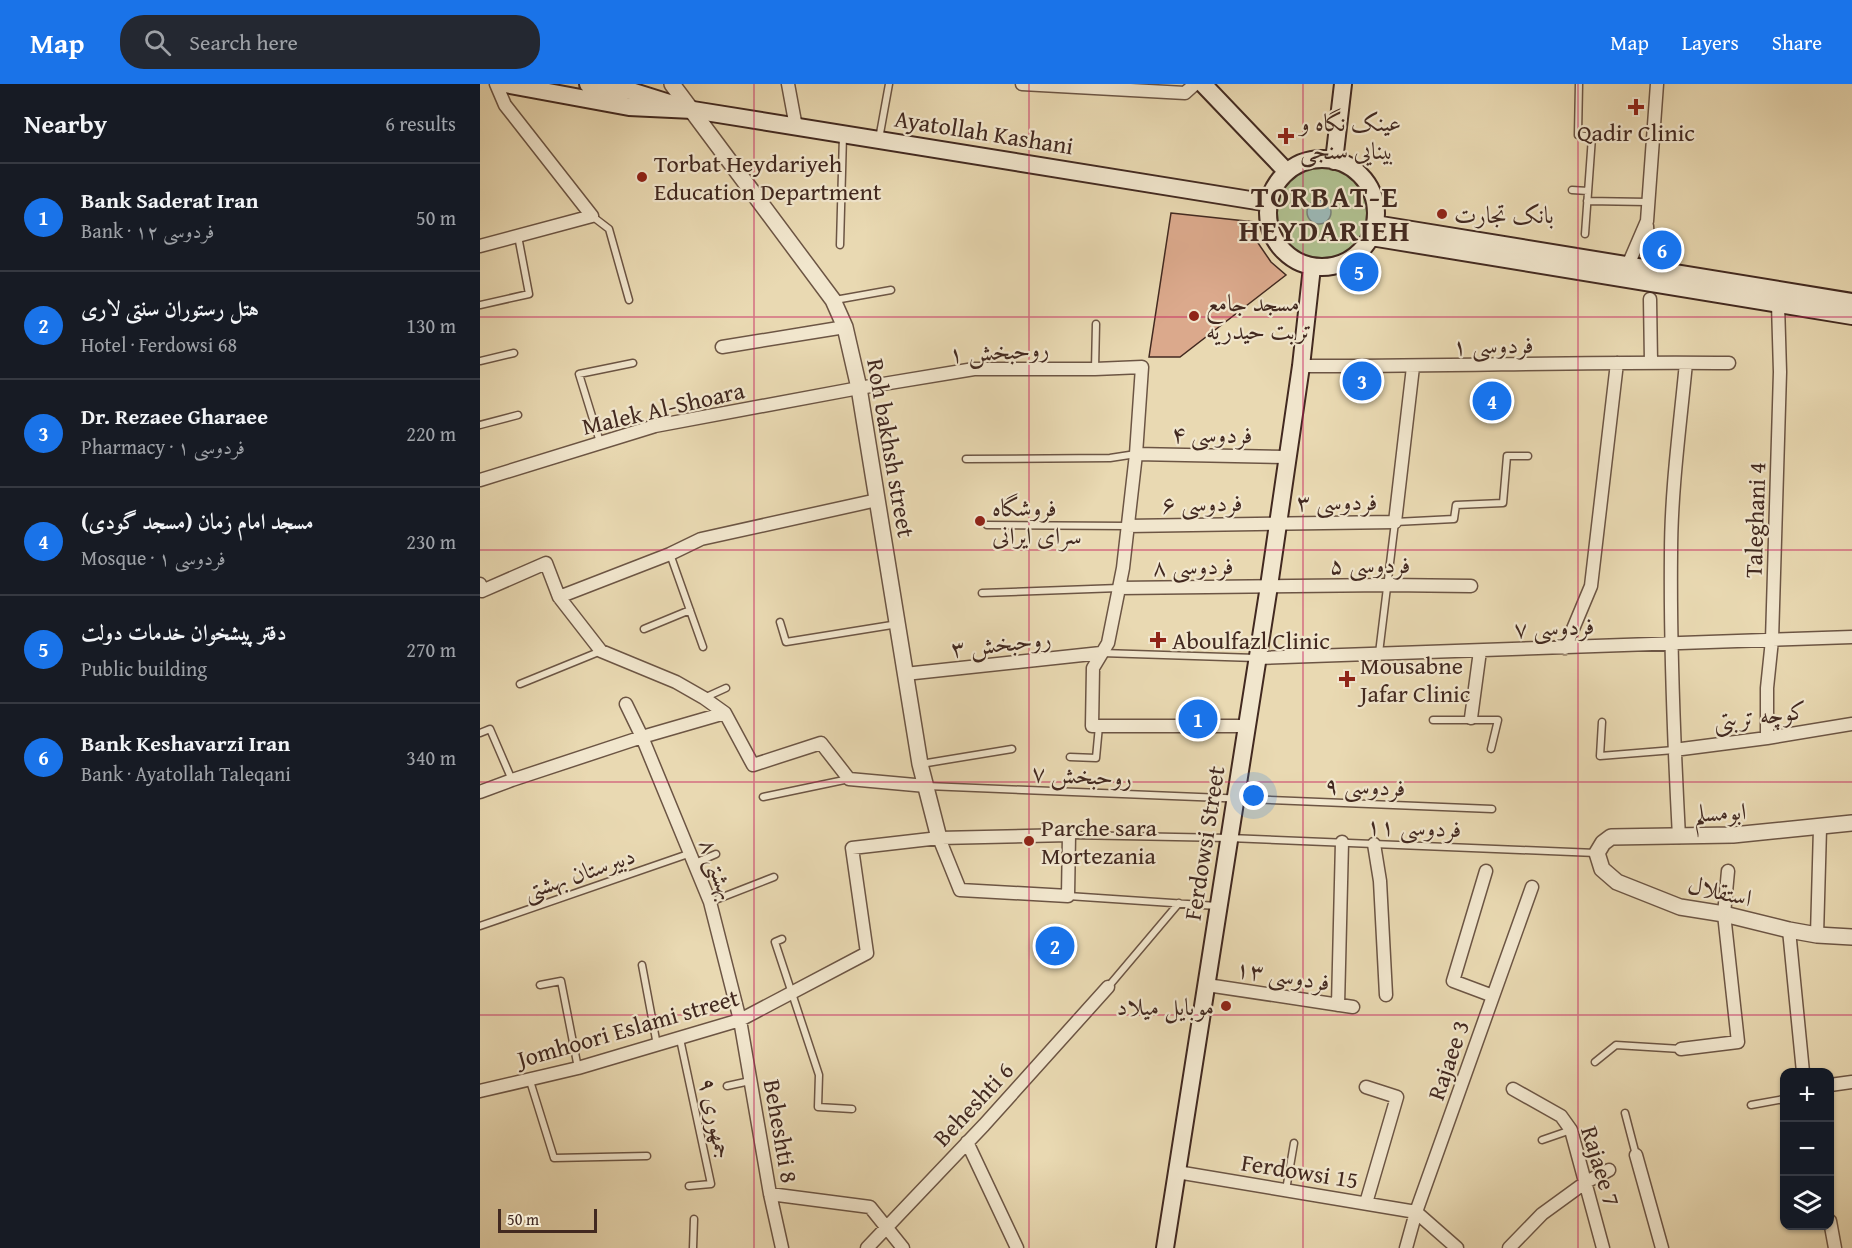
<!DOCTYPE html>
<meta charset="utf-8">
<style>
body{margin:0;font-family:"Gentium Book Plus",Amiri,serif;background:#242831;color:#f1f3f6}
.controls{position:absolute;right:18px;bottom:18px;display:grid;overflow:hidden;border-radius:12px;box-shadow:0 2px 4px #0004}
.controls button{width:54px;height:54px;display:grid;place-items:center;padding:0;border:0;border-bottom:2px solid #363941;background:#171b24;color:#f1f3f6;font:30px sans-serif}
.scale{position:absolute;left:18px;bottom:15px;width:99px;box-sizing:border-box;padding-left:6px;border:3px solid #422920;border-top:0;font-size:16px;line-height:21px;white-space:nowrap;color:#422920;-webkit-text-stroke:4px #f1e6cd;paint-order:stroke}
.you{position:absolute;left:774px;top:712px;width:21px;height:21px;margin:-15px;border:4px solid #fff;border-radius:50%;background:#1a73e8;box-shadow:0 0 0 9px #1a73e833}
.badge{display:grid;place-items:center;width:39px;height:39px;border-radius:50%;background:#1a73e8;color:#fff;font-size:20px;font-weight:700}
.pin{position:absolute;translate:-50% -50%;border:3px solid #fff;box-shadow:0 2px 6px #0006}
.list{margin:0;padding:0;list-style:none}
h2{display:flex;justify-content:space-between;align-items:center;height:78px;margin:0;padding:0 24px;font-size:26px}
h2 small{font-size:20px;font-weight:400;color:#9ea1a6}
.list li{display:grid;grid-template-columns:39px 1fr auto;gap:18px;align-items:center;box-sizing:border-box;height:108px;padding:0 24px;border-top:2px solid #363941}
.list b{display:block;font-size:22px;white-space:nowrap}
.list p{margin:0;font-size:20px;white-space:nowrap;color:#9ea1a6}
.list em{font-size:20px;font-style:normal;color:#9ea1a6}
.icon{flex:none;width:33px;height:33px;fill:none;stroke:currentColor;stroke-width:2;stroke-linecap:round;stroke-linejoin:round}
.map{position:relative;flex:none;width:1372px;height:1164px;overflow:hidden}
header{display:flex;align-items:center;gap:36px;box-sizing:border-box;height:84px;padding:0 30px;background:#1a73e8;color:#fff}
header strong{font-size:28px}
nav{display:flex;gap:33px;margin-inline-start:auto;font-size:21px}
.search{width:420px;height:54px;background:#242831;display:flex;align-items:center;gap:15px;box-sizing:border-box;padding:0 21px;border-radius:24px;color:#9ea1a6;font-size:22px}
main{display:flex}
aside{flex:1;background:#171b24}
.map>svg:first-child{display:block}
</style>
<header>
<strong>Map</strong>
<div class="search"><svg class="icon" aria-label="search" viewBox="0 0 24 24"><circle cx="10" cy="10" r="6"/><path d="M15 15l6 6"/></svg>Search here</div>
<nav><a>Map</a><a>Layers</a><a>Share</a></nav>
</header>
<main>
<aside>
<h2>Nearby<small>6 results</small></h2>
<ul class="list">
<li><span class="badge">1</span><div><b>Bank Saderat Iran</b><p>Bank · فردوسی ۱۲</p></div><em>50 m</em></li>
<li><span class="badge">2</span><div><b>هتل رستوران سنتی لاری</b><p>Hotel · Ferdowsi 68</p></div><em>130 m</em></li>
<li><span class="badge">3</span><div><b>Dr. Rezaee Gharaee</b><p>Pharmacy · فردوسی ۱</p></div><em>220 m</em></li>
<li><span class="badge">4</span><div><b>مسجد امام زمان (مسجد گودی)</b><p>Mosque · فردوسی ۱</p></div><em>230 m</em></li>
<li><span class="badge">5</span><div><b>دفتر پیشخوان خدمات دولت</b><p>Public building</p></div><em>270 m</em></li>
<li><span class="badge">6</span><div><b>Bank Keshavarzi Iran</b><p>Bank · Ayatollah Taleqani</p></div><em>340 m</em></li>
</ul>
</aside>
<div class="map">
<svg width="1372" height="1164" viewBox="0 0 1372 1164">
<rect width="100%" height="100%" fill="#e9d9b2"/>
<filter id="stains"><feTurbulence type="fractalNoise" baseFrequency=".00333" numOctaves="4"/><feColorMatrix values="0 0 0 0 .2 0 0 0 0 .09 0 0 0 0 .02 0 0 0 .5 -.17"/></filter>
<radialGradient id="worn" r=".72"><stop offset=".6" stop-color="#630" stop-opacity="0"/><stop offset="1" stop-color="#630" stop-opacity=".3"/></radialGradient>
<path fill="#b0c090" stroke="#797458" stroke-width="1.5" d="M793 131a48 48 0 1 1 96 0a48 48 0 1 1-96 0Z"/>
<path fill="#9bb8b6" stroke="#777f7a" stroke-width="1.5" d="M827 128a12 12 0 1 1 24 0a12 12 0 1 1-24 0Z"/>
<path fill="#dba98c" stroke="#422920" stroke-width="1.5" d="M 691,129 L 775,138 L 778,159 L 791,178 L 806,191 L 700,273 L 669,273 Z"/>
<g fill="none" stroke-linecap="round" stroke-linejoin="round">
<g stroke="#6c5544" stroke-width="9">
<path id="service" d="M 1099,0 L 1098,51 L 1112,53 L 1105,150
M 399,55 L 409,0
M 1092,106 L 1108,107
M 1107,117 L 1168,118
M 112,132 L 129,145 L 149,216
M 360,161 L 363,51
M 355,216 L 411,206
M 0,221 L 49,210 L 38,152
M 0,277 L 34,269
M 615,285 L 616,240
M 0,341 L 38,331
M 120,358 L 99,290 L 153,279
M 486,375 L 630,374 L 656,370
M 507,441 L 647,442
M 190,470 L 223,563
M 502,509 L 639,504
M 300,538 L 306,558 L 418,540
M 164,545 L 210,526
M 622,569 L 776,574
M 899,569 L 915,438 L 974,435 L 976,421 L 1023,419 L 1027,372 L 1048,372
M 40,600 L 121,567
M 224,614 L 246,604
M 953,636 L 1018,636 L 1011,665
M 1122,638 L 1120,672 L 1194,666
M 0,649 L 10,645 L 32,696
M 590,673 L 616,674 L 619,642
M 441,680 L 532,665
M 447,702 L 1012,725
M 283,713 L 369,695
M 589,751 L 749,754 L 1116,769
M 215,779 L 236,770
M 588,812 L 737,822
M 230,818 L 294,793
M 0,842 L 211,769
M 302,855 L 295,858 L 339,991 L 338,1023 L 372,1025
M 162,881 L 177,961
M 60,901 L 81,897 L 98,984
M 628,903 L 699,819
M 200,955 L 231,1100 L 209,1102
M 1115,978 L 1136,961 L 1201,965
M 50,997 L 74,1074 L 167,1072
M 247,1002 L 270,997
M 1271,1021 L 1304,1015
M 1145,1029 L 1156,1071
M 1062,1056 L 1091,1046
M 806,1106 L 814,1059
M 213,1164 L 214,1135"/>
</g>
<g stroke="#6c5544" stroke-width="15">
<path id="minor" d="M 308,0 L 316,43
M 542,0 L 705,9 L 715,0
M 1167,142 L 1170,193
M 0,162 L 112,132 L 25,21 L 16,0
M 1148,181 L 1167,137 L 1177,0
M 1170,215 L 1171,278
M 242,263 L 365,243
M 821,282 C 964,283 1107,277 1249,279
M 656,370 L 808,373
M 0,396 L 175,342 L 379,304 L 494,285 L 615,285 L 662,283 L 656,370 L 643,484 L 628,559 L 613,584 L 612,642 L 767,642
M 647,442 L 915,438 L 933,283
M 0,500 L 2,507 L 66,479 L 79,513 L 121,567 L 196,598 L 224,614 L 245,629 L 273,681 L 341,659 L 369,695 L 446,702
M 639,504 L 908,501 L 991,502
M 79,513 L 190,470 L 221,455 L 397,416
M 1085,564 L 1111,502 L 1137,279
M 778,574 L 1372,553
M 425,590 L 621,569
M 245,629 L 162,653 L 230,818 L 260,936 L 290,1110 L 302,1164
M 991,634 L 1000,567
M 1287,654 L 1287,604 L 1292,556 L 1300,288 L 1298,220
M 1194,666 L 1287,654 L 1372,640
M 0,708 L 32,696 L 162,653 L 146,620
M 1199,753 C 1194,659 1190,564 1191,470 C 1191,406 1200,342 1206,279
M 894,760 L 900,797 L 906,911
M 1006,787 L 973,897 L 1013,912
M 1309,846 L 1323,988
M 1337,851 L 1340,744
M 727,901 L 873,923
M 858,921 L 862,758
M 1201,965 L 1258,958 L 1244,830 L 1248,787
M 1350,1001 L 1372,998
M 1033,1005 L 1081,1032 L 1091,1046 L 1123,1164
M 0,1007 L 98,984 L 260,936 L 387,869 L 372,764 L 459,754 L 589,751 L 588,812 L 480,806 L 459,754
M 487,1058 L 537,1164
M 1156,1071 L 1182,1164
M 697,1088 L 936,1128 L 977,1164
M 290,1110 L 390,1123 L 423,1164
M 886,1119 L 917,1013 L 886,1003
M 1350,1137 L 1355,1164
M 387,1164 L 504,1041 L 628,903
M 926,1164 L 936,1128 L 1052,803
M 1029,1164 L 1062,1130 L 1106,1098 L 1129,1086"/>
</g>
<g stroke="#6c5544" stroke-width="18">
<path id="tertiary" d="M 192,0 L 353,216 L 365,243 L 379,304 L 440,680 L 459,754
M 1372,739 L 1253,751 L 1131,753 L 1123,759 L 1117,769 L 1122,785 L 1137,798 L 1200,823 L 1244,830 L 1309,846 L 1337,851 L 1372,853"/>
</g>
<g stroke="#422920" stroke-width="20">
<path id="secondary" d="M 25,0 L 149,23 L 213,26 L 789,119
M 108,0 L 151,7 L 189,19
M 723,0 L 807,88
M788 129a54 54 0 1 1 108 0a54 54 0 1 1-108 0Z
M 854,77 L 863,0
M 895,140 L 1372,218
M 891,153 L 1372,232
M 685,1164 L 789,502 L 821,282 L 832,183"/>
</g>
<use href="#service" stroke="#f1e6cd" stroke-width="6"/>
<use href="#minor" stroke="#f1e6cd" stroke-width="12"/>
<use href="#tertiary" stroke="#f1e6cd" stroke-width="15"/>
<use href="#secondary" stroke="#f1e6cd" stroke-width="16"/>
</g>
<path fill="none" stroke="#c2185b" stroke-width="1.5" stroke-opacity="0.55" d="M 274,0 L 274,1164M 549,0 L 549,1164M 823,0 L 823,1164M 1098,0 L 1098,1164M 0,233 L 1372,233M 0,466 L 1372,466M 0,698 L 1372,698M 0,931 L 1372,931"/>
<g fill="#8f2418" stroke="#f1e6cd" stroke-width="2">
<path d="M1153 14h6v6h6v6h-6v6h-6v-6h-6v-6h6z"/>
<path d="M803 43h6v6h6v6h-6v6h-6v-6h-6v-6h6z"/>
<circle cx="162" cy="93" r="6"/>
<circle cx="962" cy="130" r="6"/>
<circle cx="714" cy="232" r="6"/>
<circle cx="500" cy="437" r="6"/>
<path d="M675 547h6v6h6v6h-6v6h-6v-6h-6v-6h6z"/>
<path d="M864 586h6v6h6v6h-6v6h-6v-6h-6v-6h6z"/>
<circle cx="549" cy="757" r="6"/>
<circle cx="746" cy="922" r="6"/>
</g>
<g text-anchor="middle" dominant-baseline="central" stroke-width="4.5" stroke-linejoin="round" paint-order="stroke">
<g font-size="24" fill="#422920" stroke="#f1e6cd" text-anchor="start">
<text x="820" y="38">عینک نگاه و<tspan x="820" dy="28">بینایی سنجی</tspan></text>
<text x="1156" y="48" text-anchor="middle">Qadir Clinic</text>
<text x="174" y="79">Torbat Heydariyeh<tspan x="174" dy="28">Education Department</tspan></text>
<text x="974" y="130">بانک تجارت</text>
<text x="726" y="218">مسجد جامع<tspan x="726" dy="28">تربت حیدریه</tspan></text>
<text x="512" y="423">فروشگاه<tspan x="512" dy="28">سرای ایرانی</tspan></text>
<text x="692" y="556">Aboulfazl Clinic</text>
<text x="880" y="581">Mousabne<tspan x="880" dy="28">Jafar Clinic</tspan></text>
<text x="561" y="743">Parche sara<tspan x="561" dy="28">Mortezania</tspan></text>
<text x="734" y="922" text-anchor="end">موبایل میلاد</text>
</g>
<g font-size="24" fill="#422920" stroke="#f1e6cd">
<text transform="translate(504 48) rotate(9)">Ayatollah Kashani</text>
<text transform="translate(1013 261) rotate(-1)">فردوسی ۱</text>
<text transform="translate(519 267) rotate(-3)">روحبخش ۱</text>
<text transform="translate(183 324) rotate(-13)">Malek Al-Shoara</text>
<text transform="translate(732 350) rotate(1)">فردوسی ۴</text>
<text transform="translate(411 364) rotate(80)">Roh bakhsh street</text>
<text x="857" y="417">فردوسی ۳</text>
<text transform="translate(722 419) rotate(-1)">فردوسی ۶</text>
<text transform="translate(1275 436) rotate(-88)">Taleghani 4</text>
<text x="890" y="480">فردوسی ۵</text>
<text transform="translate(713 482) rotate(-1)">فردوسی ۸</text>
<text transform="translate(1074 543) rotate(-2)">فردوسی ۷</text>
<text transform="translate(521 559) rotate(-6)">روحبخش ۳</text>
<text transform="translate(1280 632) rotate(-8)">کوچه تربتی</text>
<text transform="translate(602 691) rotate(3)">روحبخش ۷</text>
<text transform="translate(885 702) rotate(2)">فردوسی ۹</text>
<text transform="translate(1240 728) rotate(-3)">ابومسلم</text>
<text transform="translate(934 743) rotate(2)">فردوسی ۱۱</text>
<text transform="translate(724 759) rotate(-81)">Ferdowsi Street</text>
<text transform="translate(238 785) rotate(70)">بهشتی ۸</text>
<text transform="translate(99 789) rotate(-19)">دبیرستان بهشتی</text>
<text transform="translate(1240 807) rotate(13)">استقلال</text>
<text transform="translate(803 891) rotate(9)">فردوسی ۱۳</text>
<text transform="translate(148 944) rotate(-16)">Jomhoori Eslami street</text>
<text transform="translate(968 976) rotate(-71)">Rajaee 3</text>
<text transform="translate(493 1020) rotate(-47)">Beheshti 6</text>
<text transform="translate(236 1034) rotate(78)">جمهوری ۹</text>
<text transform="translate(301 1047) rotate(80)">Beheshti 8</text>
<text transform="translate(1121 1082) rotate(73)">Rajaee 7</text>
<text transform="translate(820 1087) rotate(9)">Ferdowsi 15</text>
</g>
<g font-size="30" font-weight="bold" letter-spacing="1.5" fill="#422920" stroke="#f1e6cd">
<text x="845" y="112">TORBAT-E<tspan x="845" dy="34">HEYDARIEH</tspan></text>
</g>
</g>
<rect width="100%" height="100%" filter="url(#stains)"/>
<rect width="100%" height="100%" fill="url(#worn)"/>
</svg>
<div class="controls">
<button>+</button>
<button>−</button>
<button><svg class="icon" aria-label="layers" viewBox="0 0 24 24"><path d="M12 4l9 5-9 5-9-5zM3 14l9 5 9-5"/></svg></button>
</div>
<div class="scale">50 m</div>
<div class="you"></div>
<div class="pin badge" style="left:718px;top:635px">1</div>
<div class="pin badge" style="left:575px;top:862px">2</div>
<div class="pin badge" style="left:882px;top:297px">3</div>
<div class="pin badge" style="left:1012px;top:317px">4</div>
<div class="pin badge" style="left:879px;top:188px">5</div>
<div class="pin badge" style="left:1182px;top:166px">6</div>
</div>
</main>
